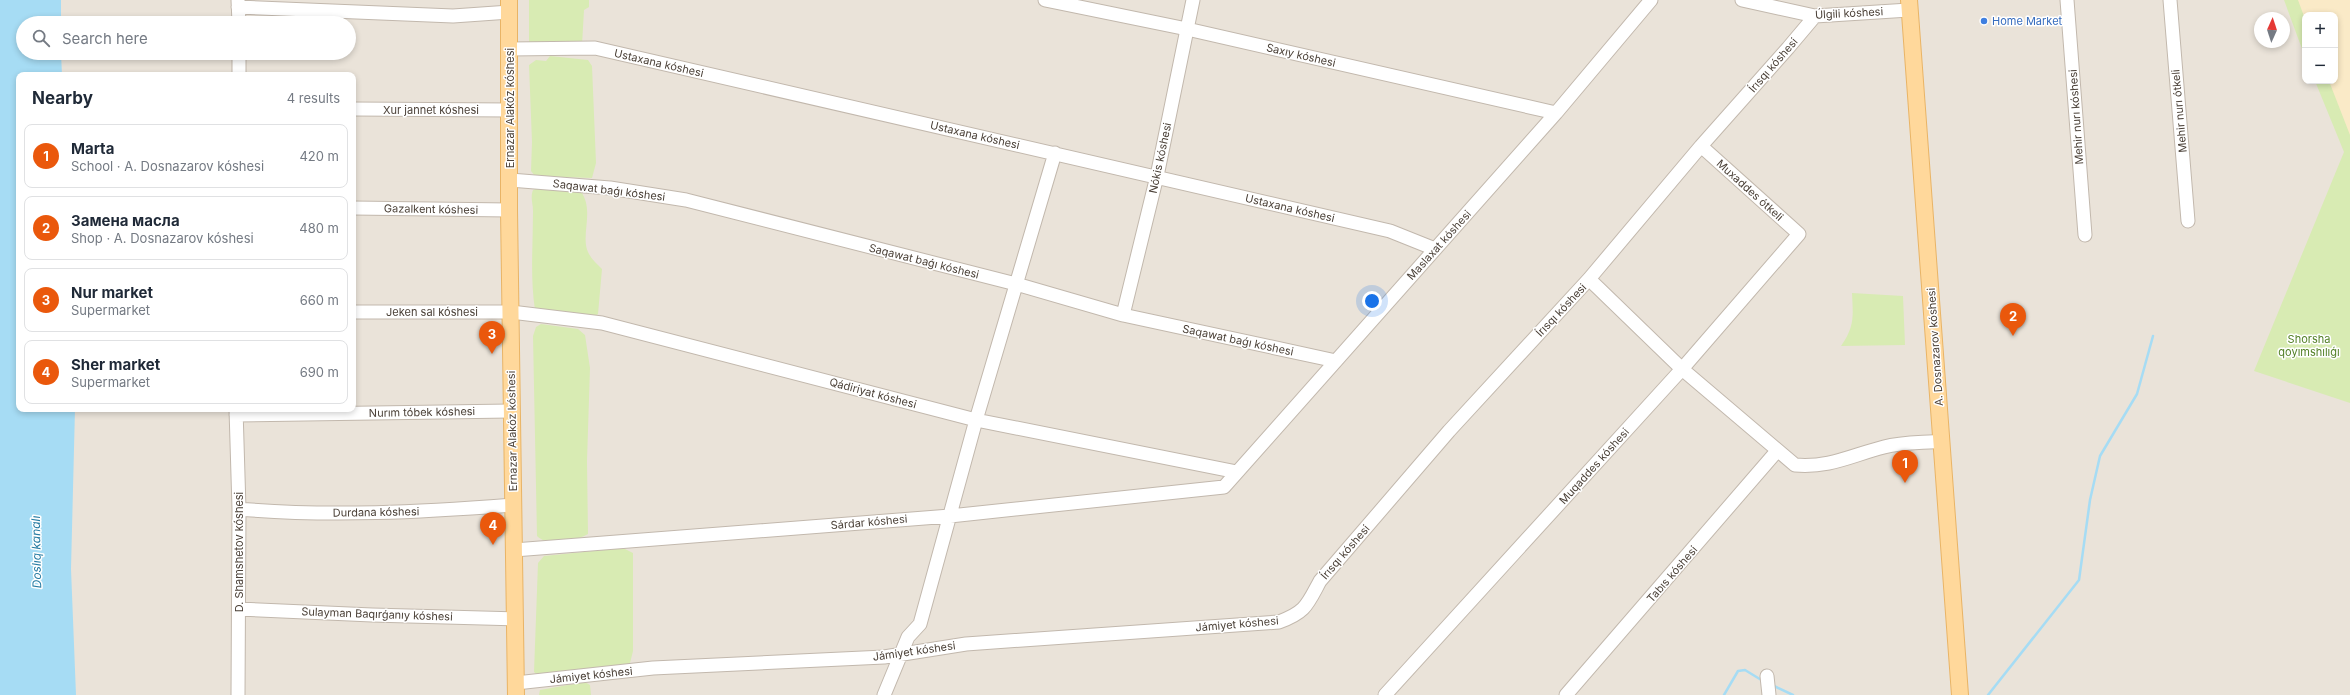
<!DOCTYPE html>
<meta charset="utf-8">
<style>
body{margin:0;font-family:Inter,sans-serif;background:#f6f6f7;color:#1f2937}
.controls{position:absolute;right:12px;top:12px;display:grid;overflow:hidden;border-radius:8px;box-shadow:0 2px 6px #0003}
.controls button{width:36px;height:36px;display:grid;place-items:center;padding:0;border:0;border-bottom:1px solid #e0e1e3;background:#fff;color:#1f2937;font:20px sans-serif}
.compass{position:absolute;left:2254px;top:12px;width:36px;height:36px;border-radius:50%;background:#fff;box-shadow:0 2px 6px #0003;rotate:3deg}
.you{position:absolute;left:1372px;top:301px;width:14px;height:14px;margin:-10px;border:3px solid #fff;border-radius:50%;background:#1a73e8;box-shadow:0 0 0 6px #1a73e833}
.badge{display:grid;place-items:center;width:26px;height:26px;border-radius:50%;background:#ea580c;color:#fff;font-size:13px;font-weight:700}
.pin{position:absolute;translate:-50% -33px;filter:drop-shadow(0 1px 2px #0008)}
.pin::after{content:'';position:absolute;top:21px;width:14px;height:12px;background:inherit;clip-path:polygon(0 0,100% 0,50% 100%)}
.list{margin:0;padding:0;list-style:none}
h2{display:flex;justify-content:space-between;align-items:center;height:52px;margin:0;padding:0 16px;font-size:17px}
h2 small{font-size:13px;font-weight:400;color:#747a83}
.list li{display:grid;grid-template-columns:26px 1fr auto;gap:12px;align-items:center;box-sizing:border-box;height:64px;margin:0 8px 8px;padding:0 8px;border:1px solid #e0e1e3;border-radius:8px}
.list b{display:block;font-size:15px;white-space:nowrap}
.list p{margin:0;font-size:13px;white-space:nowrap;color:#747a83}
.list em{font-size:13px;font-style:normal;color:#747a83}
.icon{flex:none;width:22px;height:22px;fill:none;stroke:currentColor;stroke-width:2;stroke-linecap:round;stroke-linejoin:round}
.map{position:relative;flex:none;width:2350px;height:695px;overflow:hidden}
.search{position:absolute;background:#fff;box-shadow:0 2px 6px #0003;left:16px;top:16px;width:340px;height:44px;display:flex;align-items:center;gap:10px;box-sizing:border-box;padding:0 14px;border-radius:22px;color:#747a83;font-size:15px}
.panel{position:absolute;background:#fff;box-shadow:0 2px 6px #0003;left:16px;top:72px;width:340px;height:340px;border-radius:8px}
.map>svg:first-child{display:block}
</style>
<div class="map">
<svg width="2350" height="695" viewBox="0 0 2350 695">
<rect width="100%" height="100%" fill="#f6f1eb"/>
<path fill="#eae3d9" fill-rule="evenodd" d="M 12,0 L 2350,0 L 2350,695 L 0,695 L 0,410 L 353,409 L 353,75 L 19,75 ZM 2305,15 L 2335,15 L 2335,81 L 2305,81 ZM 2260,18 L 2284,18 L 2284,42 L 2260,42 ZM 23,23 L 349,23 L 349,53 L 23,53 Z"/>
<path fill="#d8ebb3" d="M 529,0 L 589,0 L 589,7 L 584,10 L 582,45 L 529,43 Z
M 2284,0 L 2350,0 L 2350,403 L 2254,371 L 2344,152 L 2315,81 L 2335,81 L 2335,15 L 2305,15 L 2305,57 Z
M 550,56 L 588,60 L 592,66 L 596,163 L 592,178 L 535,176 L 531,171 L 532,142 L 529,65 L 536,60 L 546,61 Z
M 539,188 L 579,189 C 596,209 580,234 588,252 C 591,259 597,264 602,269 L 598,314 L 592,318 L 535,310 C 530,277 533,244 533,211 C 533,203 530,198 533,190 Z
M 1852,293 L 1903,296 L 1905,345 L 1841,346 C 1855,326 1853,316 1852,293 Z
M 541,324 L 578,329 L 585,335 L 590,368 L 587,461 L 588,534 C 574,542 549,548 537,536 L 533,336 L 536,327 Z
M 623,548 L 633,553 L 633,651 L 630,663 L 624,669 L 539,676 L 534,672 L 538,563 L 544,556 Z
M 585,682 L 590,685 L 591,695 L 539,695 L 540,690 Z"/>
<path fill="#faeac7" d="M 2298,0 L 2350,0 L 2350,135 L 2329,81 L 2335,81 L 2335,15 L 2305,15 L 2305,19 Z"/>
<path fill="#a6dcf4" d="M 0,0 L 61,0 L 61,23 L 23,23 L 23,53 L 61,53 L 62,75 L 19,75 L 19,409 L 75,409 L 71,569 L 76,695 L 0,695 Z"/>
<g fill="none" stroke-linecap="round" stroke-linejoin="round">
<path stroke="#a6dcf4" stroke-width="2.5" d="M 1772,685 L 1793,695
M 1724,695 L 1738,671 L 1745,670 L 1763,681
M 1988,695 L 2079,580 L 2090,500 L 2100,456 L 2137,394 L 2153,336"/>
<g stroke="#c2b8ad" stroke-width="15">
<path id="minor" d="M 238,0 L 239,23
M 1045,0 L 1187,29 L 1556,113
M 1742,0 L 1815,16 L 1909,10
M 2067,0 L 2085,235
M 2170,0 L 2188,221
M 238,7 L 453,16 L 510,12
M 510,49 L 595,48 L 1390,231 L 1435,249
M 239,53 L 239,75
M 353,109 L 510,110
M 510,180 L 610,188 L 686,200 L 1016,284 L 1123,315 L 1336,361
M 353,208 L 509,210
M 1589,279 L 1682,369 L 1795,465 C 1830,468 1852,455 1884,447 C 1903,442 1924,443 1942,441
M 353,312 L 511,312 L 602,323 L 976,420 L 1237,472
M 1123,315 L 1157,176 L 1193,0
M 236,409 L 239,509 L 238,695
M 236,415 L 512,411
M 239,509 C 330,517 422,512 513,505
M 514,550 L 950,516 L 1224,487 L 1556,113 L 1651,0
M 239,609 L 372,615 L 515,619
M 1767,676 L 1769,695
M 516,683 L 653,668 L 884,657 L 966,644 L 1279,622 C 1306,612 1307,605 1320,581 L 1449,431 L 1589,279 L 1701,146 L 1788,48 L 1815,16
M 884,695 L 908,637 L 920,624 L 976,420 L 1055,153
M 1385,695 L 1682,369 L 1799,234 L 1701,146
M 1566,695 L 1777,451"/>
</g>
<g stroke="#e9b466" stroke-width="18">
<path id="major" d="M 509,0 L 509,210 L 516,695
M 1909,0 L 1960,695"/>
</g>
<use href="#minor" stroke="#fff" stroke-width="13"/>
<use href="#major" stroke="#ffd89b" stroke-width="16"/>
</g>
<circle fill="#3f7fe0" stroke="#fff" stroke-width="1.5" cx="1984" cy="21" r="4"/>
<g text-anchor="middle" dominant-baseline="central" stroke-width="3" stroke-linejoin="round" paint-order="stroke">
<g font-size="11" fill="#4b4138" stroke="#fff">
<text transform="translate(1849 13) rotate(-3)">Úlgili kóshesi</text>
<text transform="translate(1301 55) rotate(13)">Saxıy kóshesi</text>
<text transform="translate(659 63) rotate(13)">Ustaxana kóshesi</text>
<text transform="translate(1773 65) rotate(-49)">Írısqı kóshesi</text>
<text transform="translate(510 108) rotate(-90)">Ernazar Alakóz kóshesi</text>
<text x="431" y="110">Xur jannet kóshesi</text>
<text transform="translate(2179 111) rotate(-95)">Mehir nurı ótkeli</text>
<text transform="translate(2076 117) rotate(-94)">Mehir nurı kóshesi</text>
<text transform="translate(975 135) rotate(13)">Ustaxana kóshesi</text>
<text transform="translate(1160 158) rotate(-78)">Nókis kóshesi</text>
<text transform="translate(609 190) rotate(7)">Saqawat baǵı kóshesi</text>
<text transform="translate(1750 190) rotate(42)">Muxaddes ótkeli</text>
<text transform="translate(1290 208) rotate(13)">Ustaxana kóshesi</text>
<text transform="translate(431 209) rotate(1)">Gazalkent kóshesi</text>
<text transform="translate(1439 245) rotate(-48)">Maslaxat kóshesi</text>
<text transform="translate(924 261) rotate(14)">Saqawat baǵı kóshesi</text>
<text transform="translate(1561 310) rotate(-47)">Írısqı kóshesi</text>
<text x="432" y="312">Jeken sal kóshesi</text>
<text transform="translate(1238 340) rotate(12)">Saqawat baǵı kóshesi</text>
<text transform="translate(1935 347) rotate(-94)">A. Dosnazarov kóshesi</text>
<text transform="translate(873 393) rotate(15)">Qádiriyat kóshesi</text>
<text transform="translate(422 412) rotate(-1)">Nurım tóbek kóshesi</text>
<text transform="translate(512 431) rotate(-91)">Ernazar Alakóz kóshesi</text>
<text transform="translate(1594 466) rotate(-48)">Muqaddes kóshesi</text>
<text transform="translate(376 512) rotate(-1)">Durdana kóshesi</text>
<text transform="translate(869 522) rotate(-5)">Sárdar kóshesi</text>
<text transform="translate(239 552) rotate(-90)">D. Shamshetov kóshesi</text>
<text transform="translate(1345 552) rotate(-49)">Írısqı kóshesi</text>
<text transform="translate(1672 574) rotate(-49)">Tabıs kóshesi</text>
<text transform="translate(377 614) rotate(2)">Sulayman Baqırǵanıy kóshesi</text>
<text transform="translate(1237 624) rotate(-5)">Jámiyet kóshesi</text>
<text transform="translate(914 651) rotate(-8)">Jámiyet kóshesi</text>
<text transform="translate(591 675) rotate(-6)">Jámiyet kóshesi</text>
</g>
<g font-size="11" fill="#366cbe" stroke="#fff" text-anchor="start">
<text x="1992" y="21">Home Market</text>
</g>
<g font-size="11" fill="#538027" stroke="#fff">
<text x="2309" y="339">Shorsha<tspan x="2309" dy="13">qoyımshılıǵı</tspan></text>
</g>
<g font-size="12" font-style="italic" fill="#277ca3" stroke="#fff">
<text transform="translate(36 552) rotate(-91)">Doslıq kanalı</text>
</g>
</g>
</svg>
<div class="controls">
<button>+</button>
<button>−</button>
</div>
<svg class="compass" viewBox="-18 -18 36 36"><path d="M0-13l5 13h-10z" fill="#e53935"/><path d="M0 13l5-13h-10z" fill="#747a83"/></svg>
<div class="you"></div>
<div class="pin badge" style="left:1905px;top:483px">1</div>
<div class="pin badge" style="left:2013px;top:336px">2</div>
<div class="pin badge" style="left:492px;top:354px">3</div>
<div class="pin badge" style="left:493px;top:545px">4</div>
<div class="search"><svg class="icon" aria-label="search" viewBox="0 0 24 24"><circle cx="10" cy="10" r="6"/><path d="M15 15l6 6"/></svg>Search here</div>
<section class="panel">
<h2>Nearby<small>4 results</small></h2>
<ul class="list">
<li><span class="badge">1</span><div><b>Marta</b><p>School · A. Dosnazarov kóshesi</p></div><em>420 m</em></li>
<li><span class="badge">2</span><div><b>Замена масла</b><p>Shop · A. Dosnazarov kóshesi</p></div><em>480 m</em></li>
<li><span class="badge">3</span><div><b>Nur market</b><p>Supermarket</p></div><em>660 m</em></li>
<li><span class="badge">4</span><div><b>Sher market</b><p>Supermarket</p></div><em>690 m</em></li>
</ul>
</section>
</div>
